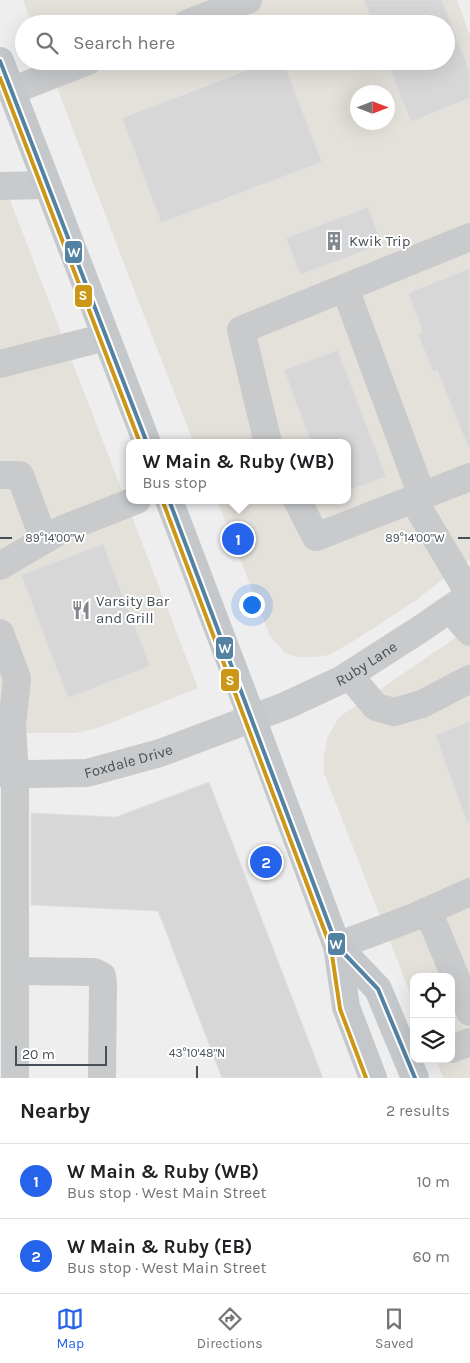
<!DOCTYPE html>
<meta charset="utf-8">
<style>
body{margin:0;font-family:Karla,sans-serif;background:#f6f6f6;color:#202124}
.controls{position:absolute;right:15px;bottom:15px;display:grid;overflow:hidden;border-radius:10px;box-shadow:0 5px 20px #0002}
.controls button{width:45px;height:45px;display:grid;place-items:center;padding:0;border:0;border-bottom:1px solid #e0e0e0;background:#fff;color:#202124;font:25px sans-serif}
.compass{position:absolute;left:350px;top:85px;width:45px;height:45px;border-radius:50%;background:#fff;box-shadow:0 5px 20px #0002;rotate:90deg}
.scale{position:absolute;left:15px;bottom:12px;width:92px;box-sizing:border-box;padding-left:5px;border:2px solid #475058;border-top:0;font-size:14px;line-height:18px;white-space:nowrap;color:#475058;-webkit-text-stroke:4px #fff;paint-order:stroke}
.you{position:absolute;left:251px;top:604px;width:18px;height:18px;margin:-12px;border:4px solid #fff;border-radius:50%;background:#1a73e8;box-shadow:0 0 0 8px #1a73e833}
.badge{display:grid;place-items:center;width:32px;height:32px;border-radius:50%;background:#2563eb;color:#fff;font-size:16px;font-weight:700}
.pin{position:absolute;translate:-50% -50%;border:2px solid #fff;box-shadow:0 1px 5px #0006}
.popup{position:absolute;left:126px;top:439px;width:225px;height:65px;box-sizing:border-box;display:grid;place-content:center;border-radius:10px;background:#fff;filter:drop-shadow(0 1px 4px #0005);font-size:16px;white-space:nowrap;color:#757577}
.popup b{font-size:19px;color:#202124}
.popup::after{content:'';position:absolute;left:50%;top:100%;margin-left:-10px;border:10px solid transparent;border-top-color:#fff}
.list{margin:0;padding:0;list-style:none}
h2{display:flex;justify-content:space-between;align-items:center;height:65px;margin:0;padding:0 20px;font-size:21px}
h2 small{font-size:16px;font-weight:400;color:#757577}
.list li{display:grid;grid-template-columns:32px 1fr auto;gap:15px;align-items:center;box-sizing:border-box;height:75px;padding:0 20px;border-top:1px solid #e0e0e0}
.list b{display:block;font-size:19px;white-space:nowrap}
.list p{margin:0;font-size:16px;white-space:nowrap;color:#757577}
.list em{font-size:16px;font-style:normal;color:#757577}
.icon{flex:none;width:28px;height:28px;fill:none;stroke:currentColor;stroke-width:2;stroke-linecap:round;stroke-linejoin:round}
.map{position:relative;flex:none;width:470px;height:1078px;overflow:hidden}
.search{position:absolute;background:#fff;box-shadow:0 5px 20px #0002;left:15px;right:15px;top:15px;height:55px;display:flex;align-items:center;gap:12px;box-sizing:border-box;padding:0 18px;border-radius:28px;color:#757577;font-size:19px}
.sheet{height:215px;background:#fff}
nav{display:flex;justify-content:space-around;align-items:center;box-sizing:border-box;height:70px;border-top:1px solid #e0e0e0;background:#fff;font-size:14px;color:#757577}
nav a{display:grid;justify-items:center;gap:2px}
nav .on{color:#2563eb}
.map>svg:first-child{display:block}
</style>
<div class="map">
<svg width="470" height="1078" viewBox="0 0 470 1078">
<rect width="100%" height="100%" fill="#eee"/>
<path fill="#e4e1db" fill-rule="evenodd" d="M 23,0 L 457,0 L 470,36 L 470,560 L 464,563 L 415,601 L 352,642 L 329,655 L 314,657 L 297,657 L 285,653 L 270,636 L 217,500 L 347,500 L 347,443 L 194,443 L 129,277 L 47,61 L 446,61 L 446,24 L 32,24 ZM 358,92 L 388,92 L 388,122 L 358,122 Z
M 0,174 L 198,688 L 98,728 L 75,733 L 0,733 Z
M 470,628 L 470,1078 L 443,1078 L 436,1059 L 451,1059 L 451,977 L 414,977 L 414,1003 L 324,773 L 324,757 L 327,738 L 339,717 Z"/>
<path fill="#d7d7d8" stroke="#dfe0e1" d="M 364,0 L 442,0 L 470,72 L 470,98 L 411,122 L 387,61 L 446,61 L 446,24 L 373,24 Z
M 271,61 L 283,61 L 322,162 L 161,223 L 122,118 Z
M 368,207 L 382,244 L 300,275 L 286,238 Z
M 470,268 L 470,448 L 469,449 L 437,370 L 433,372 L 418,334 L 423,332 L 408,293 Z
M 338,350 L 386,477 L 347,491 L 347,443 L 311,443 L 284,370 Z
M 103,544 L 150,666 L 68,698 L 21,575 Z
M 470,721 L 470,822 L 467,822 L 435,735 Z
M 209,782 L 323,1078 L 222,1078 L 158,911 L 31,905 L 31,813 L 116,817 Z"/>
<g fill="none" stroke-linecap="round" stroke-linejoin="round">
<g stroke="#c8cacc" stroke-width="28">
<path d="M 186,24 L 248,0"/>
<path d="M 11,91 L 88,61"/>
<path d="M 0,186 L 47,185"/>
<path d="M 345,288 L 422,496"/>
<path d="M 0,364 L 106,337"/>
<path d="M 268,443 L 241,330 L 470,237"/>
<path d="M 0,475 L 20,475 L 44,540"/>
<path d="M 297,500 L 316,537 L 470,477"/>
<path d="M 0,566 L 63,529 L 137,500"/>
<path d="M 450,609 L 470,632"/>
<path d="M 0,633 L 17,678 L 12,726 L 15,774 L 15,1078"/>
<path d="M 349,675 L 376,707 L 394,712 L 422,704 L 470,679"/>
<path id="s1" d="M 0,773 L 30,774 L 87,773 L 160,753 L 285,706 L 341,680 L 419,630 L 470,595 L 413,499"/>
<path d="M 428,911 L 470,1012"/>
<path d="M 337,946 L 414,917 L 470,892"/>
<path d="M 16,971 L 94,972 L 102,976 L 103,984 L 102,1078"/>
<path d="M 451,1049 L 470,1042"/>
</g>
<path stroke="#c4c8ca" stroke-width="28" d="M 0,61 L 147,443
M 169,500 L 252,718 L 337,946 L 346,1007 L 373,1078
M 337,946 L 378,989 L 415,1078"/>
<g stroke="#fff" stroke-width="8">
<path id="bus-1" d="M 0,61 L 147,443
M 169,500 L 337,946 L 378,989 L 415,1078"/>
</g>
<g stroke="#fff" stroke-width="8">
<path id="bus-2" d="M 0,78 L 140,443
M 163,502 L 331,948 L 340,1009 L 366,1078"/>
</g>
<use href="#bus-1" stroke="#5482a3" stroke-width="4"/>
<use href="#bus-2" stroke="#cc9616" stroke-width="4"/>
</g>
<path fill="none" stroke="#475058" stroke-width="2" d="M 0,538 L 12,538M 458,538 L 470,538M 197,1066 L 197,1078"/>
<defs>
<g id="building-bare" transform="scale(1.5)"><path d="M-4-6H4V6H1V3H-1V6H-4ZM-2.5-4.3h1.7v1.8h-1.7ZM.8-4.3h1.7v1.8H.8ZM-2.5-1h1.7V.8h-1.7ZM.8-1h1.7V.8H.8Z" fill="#81878c" stroke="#fff" stroke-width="2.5" paint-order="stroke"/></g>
<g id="restaurant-bare" transform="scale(1.5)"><path d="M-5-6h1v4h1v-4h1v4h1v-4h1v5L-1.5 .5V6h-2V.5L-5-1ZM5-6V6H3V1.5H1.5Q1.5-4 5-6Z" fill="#81878c" stroke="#fff" stroke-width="2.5" paint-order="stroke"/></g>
</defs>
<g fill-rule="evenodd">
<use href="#building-bare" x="334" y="241"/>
<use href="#restaurant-bare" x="81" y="610"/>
</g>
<g text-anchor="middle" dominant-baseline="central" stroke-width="4" stroke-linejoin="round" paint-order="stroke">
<g font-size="15" fill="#475058" stroke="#fff" text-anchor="start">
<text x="349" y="241">Kwik Trip</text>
<text x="96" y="601">Varsity Bar<tspan x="96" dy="17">and Grill</tspan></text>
</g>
<g font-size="15" fill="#475058" stroke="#fff">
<text stroke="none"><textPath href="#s1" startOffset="388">Ruby Lane</textPath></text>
<text stroke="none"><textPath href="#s1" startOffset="130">Foxdale Drive</textPath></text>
</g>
</g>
<g font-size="12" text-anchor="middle" fill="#475058" stroke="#fff" stroke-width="4" stroke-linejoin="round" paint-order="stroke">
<text x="55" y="542">89°14'00"W</text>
<text x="415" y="542">89°14'00"W</text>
<text x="197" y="1057">43°10'48"N</text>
</g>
<g stroke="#fff" stroke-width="2">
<rect x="64" y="240" width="19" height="24" rx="5" fill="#5482a3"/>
<rect x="74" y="284" width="19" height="24" rx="5" fill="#cc9616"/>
<rect x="215" y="636" width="19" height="24" rx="5" fill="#5482a3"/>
<rect x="220" y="668" width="20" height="24" rx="5" fill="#cc9616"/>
<rect x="327" y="932" width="19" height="24" rx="5" fill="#5482a3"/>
</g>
<g font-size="14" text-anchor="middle" font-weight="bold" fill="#fff">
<text x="74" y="257">W</text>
<text x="83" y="300">S</text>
<text x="225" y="653">W</text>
<text x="230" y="685">S</text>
<text x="336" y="949">W</text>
</g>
</svg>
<div class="controls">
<button><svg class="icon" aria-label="locate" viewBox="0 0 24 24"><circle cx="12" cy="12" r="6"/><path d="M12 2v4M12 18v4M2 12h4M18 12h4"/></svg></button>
<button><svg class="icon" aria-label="layers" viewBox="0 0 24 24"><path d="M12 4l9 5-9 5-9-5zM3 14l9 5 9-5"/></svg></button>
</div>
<svg class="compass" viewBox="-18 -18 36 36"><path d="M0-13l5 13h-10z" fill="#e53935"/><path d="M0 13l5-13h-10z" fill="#757577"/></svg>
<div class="scale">20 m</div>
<div class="you"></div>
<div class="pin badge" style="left:238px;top:539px">1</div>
<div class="popup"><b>W Main &amp; Ruby (WB)</b>Bus stop</div>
<div class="pin badge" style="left:266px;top:862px">2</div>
<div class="search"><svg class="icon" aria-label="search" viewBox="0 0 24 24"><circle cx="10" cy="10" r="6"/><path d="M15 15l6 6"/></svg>Search here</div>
</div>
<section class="sheet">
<h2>Nearby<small>2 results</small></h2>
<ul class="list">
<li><span class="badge">1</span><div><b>W Main &amp; Ruby (WB)</b><p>Bus stop · West Main Street</p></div><em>10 m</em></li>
<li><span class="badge">2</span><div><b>W Main &amp; Ruby (EB)</b><p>Bus stop · West Main Street</p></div><em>60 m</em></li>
</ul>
</section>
<nav>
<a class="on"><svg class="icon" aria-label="map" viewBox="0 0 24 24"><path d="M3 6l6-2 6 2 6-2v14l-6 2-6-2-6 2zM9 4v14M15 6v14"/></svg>Map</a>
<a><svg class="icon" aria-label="directions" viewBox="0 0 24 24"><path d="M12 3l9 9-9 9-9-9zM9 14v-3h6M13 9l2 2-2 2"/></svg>Directions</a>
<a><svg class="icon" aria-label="saved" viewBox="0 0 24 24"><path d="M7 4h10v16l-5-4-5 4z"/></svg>Saved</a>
</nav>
